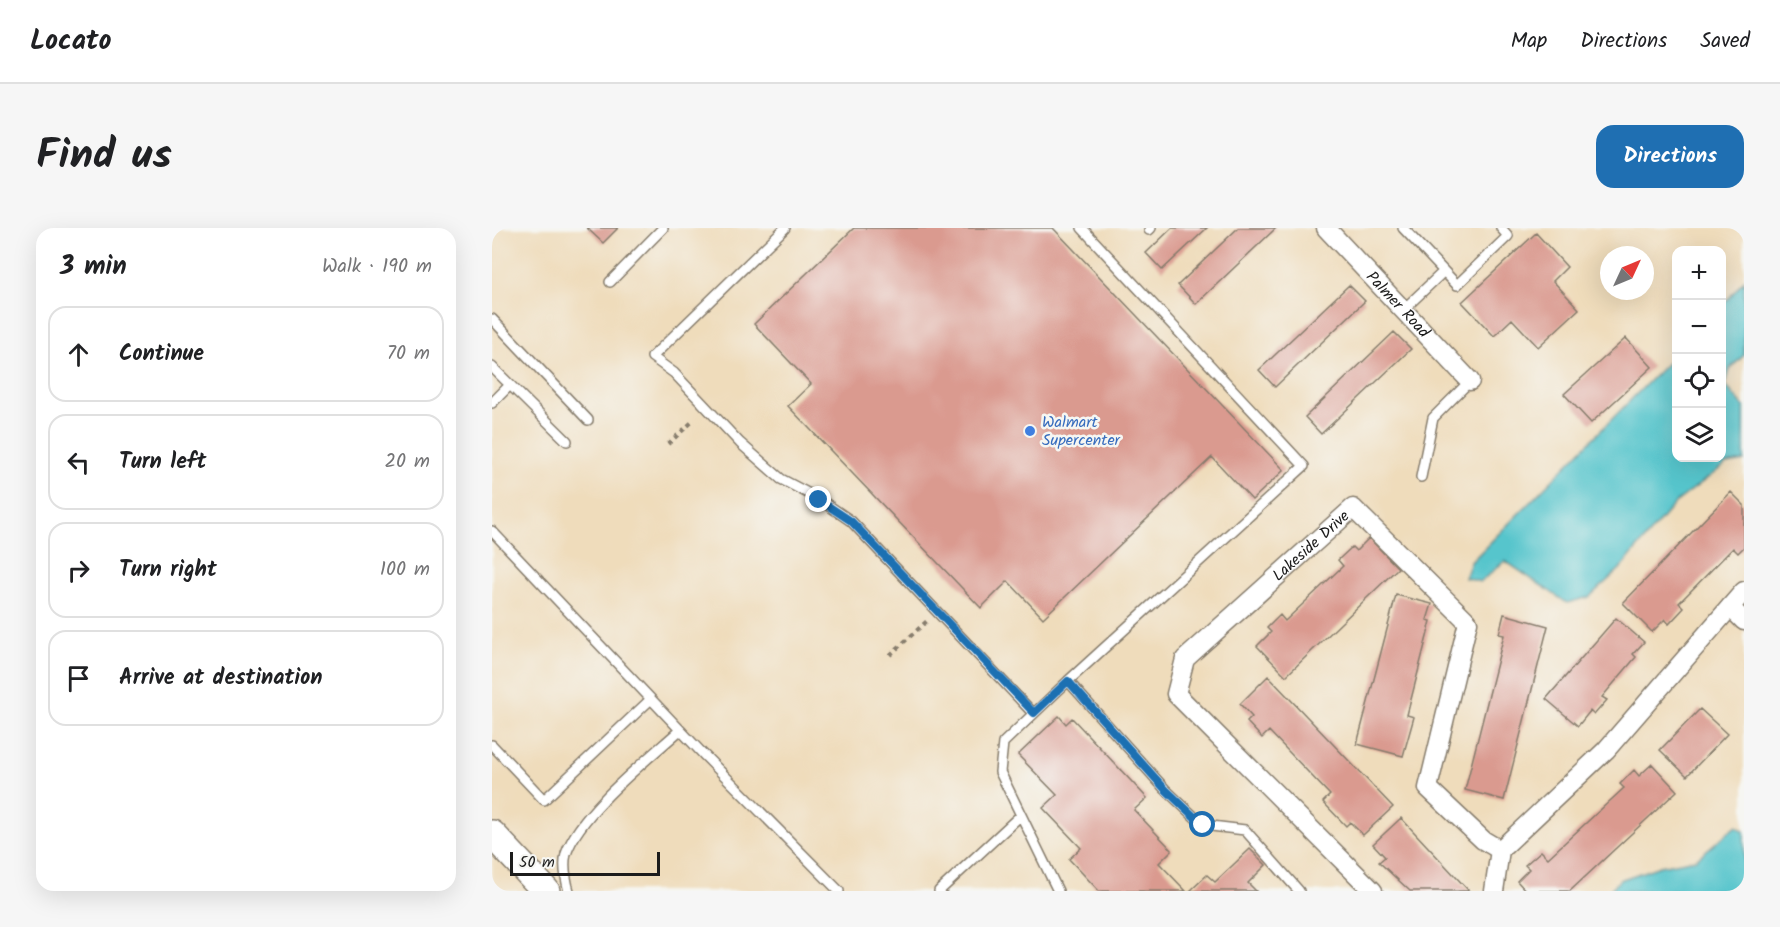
<!DOCTYPE html>
<meta charset="utf-8">
<style>
body{margin:0;font-family:Kalam,sans-serif;background:#f6f6f6;color:#202124}
.controls{position:absolute;right:18px;top:18px;display:grid;overflow:hidden;border-radius:12px;box-shadow:0 6px 24px #0002}
.controls button{width:54px;height:54px;display:grid;place-items:center;padding:0;border:0;border-bottom:2px solid #e0e0e0;background:#fff;color:#202124;font:30px sans-serif}
.compass{position:absolute;left:1108px;top:18px;width:54px;height:54px;border-radius:50%;background:#fff;box-shadow:0 6px 24px #0002;rotate:46deg}
.scale{position:absolute;left:18px;bottom:15px;width:150px;box-sizing:border-box;padding-left:6px;border:3px solid #1c1c1c;border-top:0;font-size:16px;line-height:21px;white-space:nowrap;color:#1c1c1c;-webkit-text-stroke:4px #f6f6f2;paint-order:stroke}
.stop{position:absolute;width:18px;height:18px;margin:-14px;border:4px solid #1f6fb2;border-radius:50%;background:#fff}
.stop.end{background:#1f6fb2;border-color:#fff;box-shadow:0 2px 6px #0008}
.list{margin:0;padding:0;list-style:none}
h2{display:flex;justify-content:space-between;align-items:center;height:78px;margin:0;padding:0 24px;font-size:26px}
h2 small{font-size:20px;font-weight:400;color:#757577}
.list li{display:grid;grid-template-columns:39px 1fr auto;gap:18px;align-items:center;box-sizing:border-box;height:96px;margin:0 12px 12px;padding:0 12px;border:2px solid #e0e0e0;border-radius:18px}
.list b{display:block;font-size:22px;white-space:nowrap}
.list em{font-size:20px;font-style:normal;color:#757577}
.icon{flex:none;width:33px;height:33px;fill:none;stroke:currentColor;stroke-width:2;stroke-linecap:round;stroke-linejoin:round}
.map{position:relative;flex:none;width:1252px;height:663px;overflow:hidden;border-radius:18px}
header{display:flex;align-items:center;gap:36px;box-sizing:border-box;height:84px;padding:0 30px;background:#fff;border-bottom:2px solid #e0e0e0}
header strong{font-size:28px}
nav{display:flex;gap:33px;margin-inline-start:auto;font-size:21px}
.intro{display:flex;align-items:center;justify-content:space-between;box-sizing:border-box;height:144px;padding:0 36px}
h1{margin:0;font-size:42px}
.button{padding:15px 27px;border-radius:18px;background:#1f6fb2;color:#fff;font-size:21px;font-weight:700}
main{display:flex;gap:36px;padding:0 36px}
aside{flex:1;background:#fff;border-radius:18px;box-shadow:0 6px 24px #0002}
.map>svg:first-child{display:block}
</style>
<header>
<strong>Locato</strong>
<nav><a>Map</a><a>Directions</a><a>Saved</a></nav>
</header>
<div class="intro"><h1>Find us</h1><a class="button">Directions</a></div>
<main>
<aside>
<h2>3 min<small>Walk · 190 m</small></h2>
<ul class="list">
<li><svg class="icon" aria-label="ahead" viewBox="0 0 24 24"><path d="M12 20V5M6 11l6-6 6 6"/></svg><div><b>Continue</b></div><em>70 m</em></li>
<li><svg class="icon" aria-label="left" viewBox="0 0 24 24"><path d="M17 20v-9H6M10 6l-5 5 5 5"/></svg><div><b>Turn left</b></div><em>20 m</em></li>
<li><svg class="icon" aria-label="right" viewBox="0 0 24 24"><path d="M7 20v-9h11M14 6l5 5-5 5"/></svg><div><b>Turn right</b></div><em>100 m</em></li>
<li><svg class="icon" aria-label="arrive" viewBox="0 0 24 24"><path d="M6 21V4h12l-3 4 3 4H6"/></svg><div><b>Arrive at destination</b></div></li>
</ul>
</aside>
<div class="map">
<svg width="1252" height="663" viewBox="0 0 1252 663">
<rect width="100%" height="100%" fill="#f6f6f2"/>
<filter id="ink" filterUnits="userSpaceOnUse"><feTurbulence type="fractalNoise" baseFrequency=".0167" numOctaves="2"/><feDisplacementMap in="SourceGraphic" scale="12" xChannelSelector="R" yChannelSelector="G"/><feConvolveMatrix kernelMatrix="1 2 1 2 8 2 1 2 1" color-interpolation-filters="sRGB"/></filter>
<filter id="wash" filterUnits="userSpaceOnUse"><feTurbulence type="fractalNoise" baseFrequency=".008" numOctaves="4" result="noise"/><feDisplacementMap in="SourceGraphic" scale="24" xChannelSelector="R" yChannelSelector="G"/><feGaussianBlur stdDeviation="1.35" result="paint"/><feColorMatrix in="noise" values="0 0 0 0 0 0 0 0 0 0 0 0 0 0 0 0 0 1.4 0 .05"/><feComposite in="paint" operator="in"/></filter>
<g filter="url(#wash)">
<rect width="100%" height="100%" fill="#efdcbb"/>
<path fill="#57c5cc" stroke="#3a7074" stroke-width="1.5" d="M 1252,52 L 1252,127 L 1238,141 L 1233,157 L 1252,179 L 1252,233 L 1234,236 L 1183,275 L 1128,341 L 1097,369 L 1075,375 L 1013,333 L 988,354 L 973,350 L 979,334 L 1184,126 L 1184,230 L 1230,230 L 1230,78 Z
M 1244,598 L 1252,603 L 1252,663 L 1117,663 L 1128,652 L 1168,638 L 1204,631 Z"/>
<g id="blocks">
<path fill="#da9a8f" d="M 95,0 L 126,0 L 111,15 Z
M 362,0 L 561,0 L 792,242 L 760,272 L 720,229 L 551,390 L 516,353 L 489,380 L 296,178 L 319,156 L 262,96 Z
M 680,0 L 715,0 L 670,42 L 654,25 Z
M 746,0 L 784,0 L 704,76 L 686,57 Z
M 1044,5 L 1075,39 L 1061,53 L 1087,81 L 1046,119 L 1020,91 L 1002,108 L 970,74 Z
M 857,57 L 873,73 L 783,159 L 767,142 Z
M 902,104 L 919,121 L 829,206 L 813,189 Z
M 1134,110 L 1160,139 L 1099,195 L 1072,166 Z
M 1239,264 L 1252,277 L 1252,319 L 1246,325 L 1241,320 L 1187,375 L 1192,380 L 1177,396 L 1173,391 L 1160,404 L 1131,375 Z
M 877,310 L 906,340 L 794,448 L 765,418 L 779,404 L 775,400 L 788,387 L 793,393 L 851,338 L 846,332 L 860,319 L 864,323 Z
M 904,367 L 940,376 L 935,392 L 939,393 L 915,487 L 922,489 L 911,528 L 865,516 Z
M 1012,386 L 1056,398 L 1012,572 L 973,562 L 1012,407 L 1007,406 Z
M 1124,390 L 1152,414 L 1141,426 L 1144,429 L 1110,469 L 1115,472 L 1102,487 L 1098,483 L 1086,498 L 1054,471 Z
M 776,448 L 901,579 L 871,607 L 858,594 L 854,598 L 831,574 L 838,567 L 777,503 L 770,510 L 755,494 L 760,489 L 748,476 Z
M 1208,481 L 1235,506 L 1195,548 L 1168,522 Z
M 567,488 L 574,496 L 580,490 L 655,570 L 642,582 L 680,622 L 667,635 L 694,663 L 607,663 L 577,631 L 589,620 L 551,580 L 565,567 L 526,527 Z
M 1160,536 L 1185,563 L 1078,663 L 1034,663 L 1025,653 L 1037,641 L 1033,637 L 1049,623 L 1056,630 L 1132,560 L 1128,556 L 1142,542 L 1147,548 Z
M 909,590 L 977,663 L 918,663 L 887,634 L 893,629 L 881,616 Z
M 758,621 L 774,637 L 756,655 L 764,663 L 698,663 L 715,647 L 723,654 Z"/>
</g>
</g>
<g filter="url(#ink)">
<use href="#blocks" fill-opacity="0" stroke="#867c6c" stroke-width="1.5"/>
<g fill="none" stroke-linecap="round" stroke-linejoin="round">
<g stroke="#867c6c" stroke-width="12">
<path id="lane" d="M 293,0 L 160,129 L 182,145 L 248,215 L 289,251 L 327,271 L 359,293 L 541,485
M 911,0 L 965,57 L 1016,8 L 1009,0
M 657,2 L 659,0
M 118,54 L 171,0
M 911,82 L 951,44
M 0,91 L 96,192
M 0,139 L 75,213
M 0,175 L 18,157
M 929,249 L 941,190 L 978,153
M 0,303 L 211,526 L 347,663
M 576,453 L 812,238 L 590,0
M 0,517 L 52,572 L 159,471
M 77,663 C 74,652 71,637 74,626 C 88,584 155,532 188,502
M 447,663 L 529,587
M 566,663 L 508,544 L 511,515 L 576,453 L 673,561 L 711,597 L 753,602 L 807,663"/>
</g>
<g stroke="#867c6c" stroke-width="21">
<g id="street">
<path id="s1" d="M 834,0 L 978,153"/>
<path d="M 1238,379 L 1252,393"/>
<path id="s2" d="M 881,663 L 684,466 L 693,431 L 861,280 L 976,394 L 936,560 L 991,612 L 1008,622"/>
<path d="M 1002,663 L 1008,622 L 1114,522 L 1252,363"/>
</g>
</g>
<g stroke="#867c6c" stroke-width="30">
<path id="primary" d="M 0,606 L 54,663"/>
</g>
<path stroke="#867c6c" stroke-width="4" stroke-dasharray="4.5 4.5" stroke-linecap="butt" d="M 176,216 L 201,193
M 398,427 L 435,393"/>
<use href="#lane" stroke="#fff" stroke-width="9"/>
<use href="#street" stroke="#fff" stroke-width="18"/>
<use href="#primary" stroke="#fff" stroke-width="27"/>
</g>
</g>
<g fill="none" stroke-linecap="round" stroke-linejoin="round" filter="url(#ink)">
<path stroke="#1f6fb2" stroke-width="8" d="M 327,272 L 359,293 L 542,485 L 576,453 L 673,561 L 711,597"/>
</g>
<circle fill="#3f7fe0" stroke="#f6f6f2" stroke-width="2" cx="538" cy="203" r="6"/>
<g text-anchor="middle" dominant-baseline="central" stroke-width="5" stroke-linejoin="round" paint-order="stroke">
<g font-size="16" fill="#1c1c1c" stroke="#f6f6f2">
<text stroke="none"><textPath href="#s1" startOffset="105">Palmer Road</textPath></text>
<text stroke="none"><textPath href="#s2" startOffset="484">Lakeside Drive</textPath></text>
</g>
<g font-size="16" fill="#366cbe" stroke="#f6f6f2" text-anchor="start">
<text x="550" y="194">Walmart<tspan x="550" dy="18">Supercenter</tspan></text>
</g>
</g>
</svg>
<div class="controls">
<button>+</button>
<button>−</button>
<button><svg class="icon" aria-label="locate" viewBox="0 0 24 24"><circle cx="12" cy="12" r="6"/><path d="M12 2v4M12 18v4M2 12h4M18 12h4"/></svg></button>
<button><svg class="icon" aria-label="layers" viewBox="0 0 24 24"><path d="M12 4l9 5-9 5-9-5zM3 14l9 5 9-5"/></svg></button>
</div>
<svg class="compass" viewBox="-18 -18 36 36"><path d="M0-13l5 13h-10z" fill="#e53935"/><path d="M0 13l5-13h-10z" fill="#757577"/></svg>
<div class="scale">50 m</div>
<div class="stop" style="left:711px;top:597px"></div>
<div class="stop end" style="left:327px;top:272px"></div>
</div>
</main>
